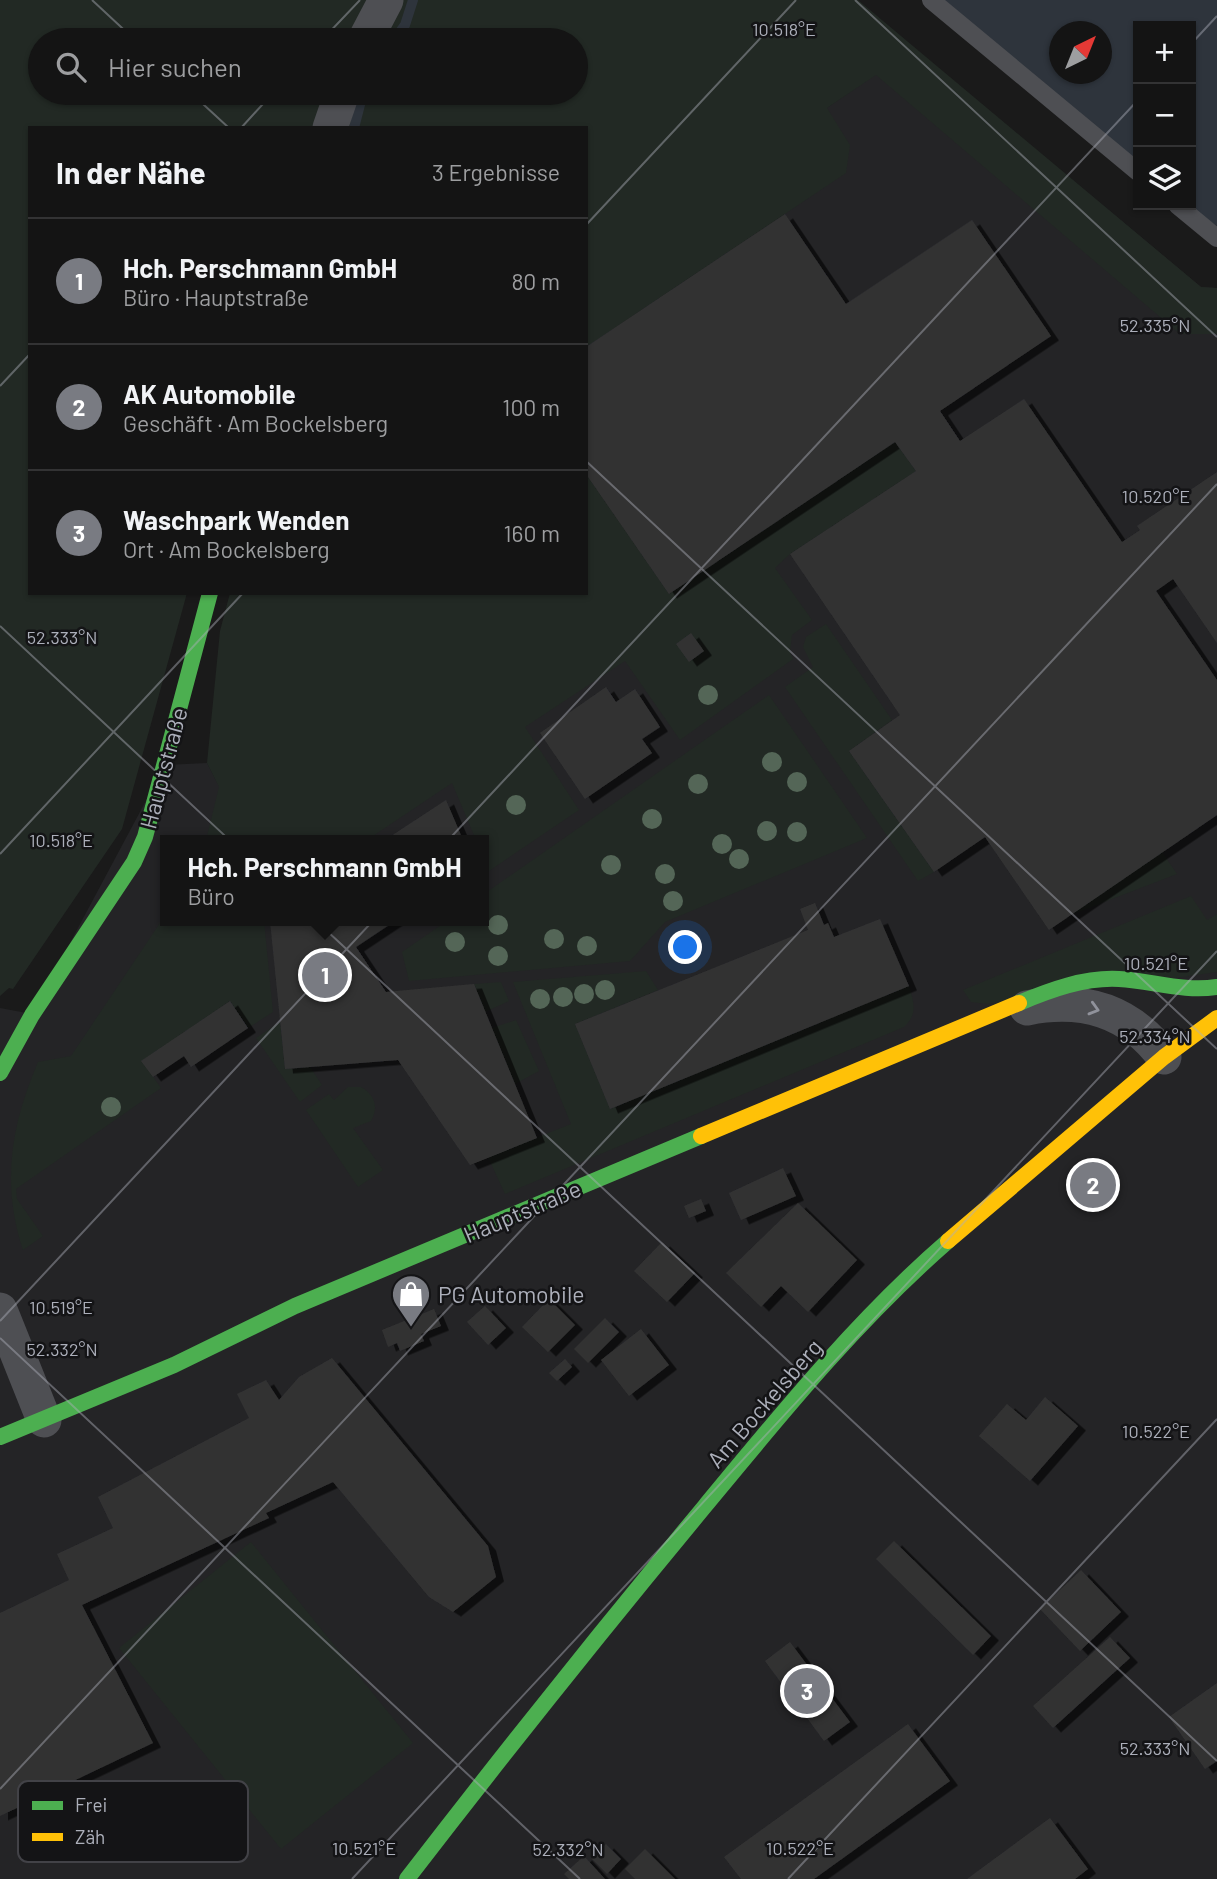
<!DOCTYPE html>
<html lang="de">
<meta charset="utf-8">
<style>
body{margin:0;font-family:Barlow,sans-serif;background:#1d1d1d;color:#f1f3f6}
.controls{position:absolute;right:21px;top:21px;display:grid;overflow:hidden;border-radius:0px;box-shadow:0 2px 5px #0004}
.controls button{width:63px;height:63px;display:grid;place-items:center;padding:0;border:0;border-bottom:2px solid #333334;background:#141414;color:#f1f3f6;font:35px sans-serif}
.compass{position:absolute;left:1049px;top:21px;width:63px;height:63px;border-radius:50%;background:#141414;box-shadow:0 2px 5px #0004;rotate:43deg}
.you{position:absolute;left:686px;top:948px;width:24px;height:24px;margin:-18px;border:5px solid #fff;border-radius:50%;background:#1a73e8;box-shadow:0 0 0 10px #1a73e833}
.badge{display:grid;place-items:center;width:46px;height:46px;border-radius:50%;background:#797b82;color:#fff;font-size:23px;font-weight:700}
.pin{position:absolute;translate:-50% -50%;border:4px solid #fff;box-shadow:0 2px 7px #0006}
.popup{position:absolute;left:160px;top:835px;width:329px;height:91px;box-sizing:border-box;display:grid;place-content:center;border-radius:0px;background:#141414;filter:drop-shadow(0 2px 5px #0005);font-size:23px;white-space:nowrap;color:#9d9ea0}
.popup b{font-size:26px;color:#f1f3f6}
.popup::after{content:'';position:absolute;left:50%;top:100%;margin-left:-14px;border:14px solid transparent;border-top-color:#141414}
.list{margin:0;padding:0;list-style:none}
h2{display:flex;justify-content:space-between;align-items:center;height:91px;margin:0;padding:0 28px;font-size:30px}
h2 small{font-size:23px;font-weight:400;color:#9d9ea0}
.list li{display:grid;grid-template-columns:46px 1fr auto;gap:21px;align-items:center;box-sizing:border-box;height:126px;padding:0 28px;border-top:2px solid #333334}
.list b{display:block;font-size:26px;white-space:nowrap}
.list p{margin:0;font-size:23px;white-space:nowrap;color:#9d9ea0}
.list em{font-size:23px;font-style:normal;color:#9d9ea0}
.icon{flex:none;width:38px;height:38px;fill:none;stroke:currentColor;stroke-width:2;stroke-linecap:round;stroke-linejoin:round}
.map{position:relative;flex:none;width:1217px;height:1879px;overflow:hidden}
.search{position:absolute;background:#141414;box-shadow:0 2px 5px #0004;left:28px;top:28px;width:560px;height:77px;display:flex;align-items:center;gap:18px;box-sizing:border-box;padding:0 24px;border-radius:38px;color:#9d9ea0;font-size:26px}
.panel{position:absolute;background:#141414;box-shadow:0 2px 5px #0004;left:28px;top:126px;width:560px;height:469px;border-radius:0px}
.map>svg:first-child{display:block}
</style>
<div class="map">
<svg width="1217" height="1879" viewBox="0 0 1217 1879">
<defs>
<filter id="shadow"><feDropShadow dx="8" dy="4.5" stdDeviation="0" flood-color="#0009"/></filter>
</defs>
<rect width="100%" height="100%" fill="#1a1a1a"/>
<path fill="#242426" d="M 914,48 L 1201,287 L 1217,288 L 1217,1879 L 0,1879 L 0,1008 L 32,1014 L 165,765 L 207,763 L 247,840 L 166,840 L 166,921 L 484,921 L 484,840 L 249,840 L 606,614 L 586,583 L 586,273 Z"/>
<path fill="#222924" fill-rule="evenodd" d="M 0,0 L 858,0 L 1201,287 L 1217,288 L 1217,334 L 1180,334 L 876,75 L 827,108 L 850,145 L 846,173 L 586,347 L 586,128 L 30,128 L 30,593 L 187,593 L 122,829 L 13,989 L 9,988 L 0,996 ZM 40,40 L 576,40 L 576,93 L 40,93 Z
M 895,442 L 916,471 L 790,554 L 775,568 L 812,620 L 792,635 L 790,652 L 793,659 L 680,740 L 625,661 L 525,727 L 579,810 L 489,871 L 484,859 L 484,840 L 476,840 L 452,783 L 367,840 L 206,840 L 219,787 L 207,763 L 220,631 L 230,593 L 586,593 L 586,474 L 669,594 Z
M 826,624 L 892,720 L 849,751 L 934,872 L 918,881 L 785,687 L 813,667 L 803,647 L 806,637 Z
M 769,695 L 867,838 L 665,922 L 630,961 L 409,981 L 402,952 L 447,921 L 484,921 L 484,894 Z
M 1162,852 L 1177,874 L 1068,916 Z
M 1191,896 L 1207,920 L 1217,914 L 1217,972 L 988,1004 L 971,1002 L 963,990 Z
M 166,914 L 166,921 L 264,921 L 273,1012 L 248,1028 L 230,1001 L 142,1061 L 161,1088 L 16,1189 L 17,1199 L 43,1236 L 23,1250 C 1,1184 11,1125 38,1062 L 71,1056 Z
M 646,971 L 658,990 L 575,1024 L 610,1109 L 909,986 C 914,1003 918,1014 904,1027 L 505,1194 L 488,1157 L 571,1124 L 513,982 Z
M 501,982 L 509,1001 L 485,1012 L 474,984 Z
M 516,1020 L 539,1071 L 515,1084 L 492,1028 Z
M 280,1022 L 285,1069 L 310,1067 L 322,1085 L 300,1102 L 256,1038 Z
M 348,1087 L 361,1087 C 375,1095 379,1107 371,1121 L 353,1128 L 383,1170 L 358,1187 L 306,1110 L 329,1094 L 334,1100 Z
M 251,1542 L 413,1743 L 281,1849 L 119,1648 Z"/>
<path fill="#2e343c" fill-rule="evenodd" d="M 944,0 L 1217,0 L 1217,226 L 1186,205 L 1191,205 L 1191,26 L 1138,26 L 1138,164 ZM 1060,32 L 1102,32 L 1102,74 L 1060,74 Z"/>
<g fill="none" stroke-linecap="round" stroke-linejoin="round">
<path stroke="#2e343c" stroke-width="10" d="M 394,40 L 405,25 L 413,0
M 354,128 L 363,93"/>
</g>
<path fill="#323233" filter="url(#shadow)" d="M 785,214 L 846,304 L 972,220 L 1051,336 L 940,411 L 960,441 L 1024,399 L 1122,542 L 1140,530 L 1137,526 L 1217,472 L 1217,643 L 1173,579 L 1156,591 L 1217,680 L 1217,815 L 1049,930 L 985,837 L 934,872 L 849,751 L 900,715 L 790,554 L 916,471 L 895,442 L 669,594 L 586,474 L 586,347 Z
M 691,633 L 704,651 L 689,662 L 676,644 Z
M 606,687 L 616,702 L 635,689 L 660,727 L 642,739 L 652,753 L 585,799 L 540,733 Z
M 446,800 L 463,840 L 385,840 Z
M 815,903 L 824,925 L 828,923 L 834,937 L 880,919 L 909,986 L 610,1109 L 575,1024 L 808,930 L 800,909 Z
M 270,921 L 395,921 L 356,947 L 386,992 L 474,984 L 537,1138 L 470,1165 L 398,1060 L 285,1069 Z
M 230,1001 L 248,1028 L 191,1067 L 184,1056 L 153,1077 L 141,1061 Z
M 783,1168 L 796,1196 L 741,1220 L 729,1193 Z
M 701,1199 L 706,1211 L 689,1218 L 684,1206 Z
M 798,1203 L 857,1260 L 808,1312 L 781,1286 L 761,1307 L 726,1273 Z
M 662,1242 L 695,1273 L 667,1302 L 634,1271 Z
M 549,1299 L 575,1325 L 548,1352 L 522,1327 Z
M 485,1306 L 506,1328 L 488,1345 L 467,1322 Z
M 434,1309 L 441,1326 L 421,1334 L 424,1341 L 400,1351 L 397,1343 L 388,1347 L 382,1330 Z
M 605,1318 L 619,1332 L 588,1363 L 574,1349 Z
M 641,1329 L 669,1365 L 629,1396 L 601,1360 Z
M 332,1358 L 488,1546 L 496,1577 L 453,1612 L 429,1597 L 333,1482 L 266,1513 L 269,1518 L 82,1605 L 153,1743 L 0,1816 L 0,1613 L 69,1580 L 57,1554 L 113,1528 L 98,1497 L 249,1418 L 237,1394 L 266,1380 L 279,1400 L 299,1377 Z
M 565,1359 L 572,1367 L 557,1381 L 549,1373 Z
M 1045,1397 L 1078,1426 L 1030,1481 L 979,1436 L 1007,1404 L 1026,1420 Z
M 894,1541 L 991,1636 L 973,1655 L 876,1559 Z
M 1081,1570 L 1121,1612 L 1080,1651 L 1040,1609 Z
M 1110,1637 L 1130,1658 L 1053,1728 L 1033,1706 Z
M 790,1642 L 850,1722 L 824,1741 L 765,1661 Z
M 1217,1683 L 1217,1761 L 1205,1769 L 1169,1717 Z
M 908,1724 L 950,1781 L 814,1879 L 741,1879 L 724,1857 Z
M 1050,1818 L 1088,1869 L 1075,1879 L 967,1879 Z
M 606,1844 L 621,1859 L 607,1874 L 592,1859 Z
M 645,1849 L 675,1879 L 635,1879 L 625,1869 Z
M 584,1856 L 605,1879 L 569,1879 L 564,1874 Z"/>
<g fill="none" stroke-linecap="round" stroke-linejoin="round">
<path stroke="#4e4f53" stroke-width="18" d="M 931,0 L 1138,172
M 1177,205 L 1217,238"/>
<path stroke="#4e4f53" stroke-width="35" d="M 365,40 L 386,0
M 330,128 L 342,93
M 1027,1008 C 1082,997 1129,1010 1164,1057
M 0,1310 L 44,1420"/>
<path stroke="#4caf50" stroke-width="16" d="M 1019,1003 C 1050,990 1085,977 1119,979 C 1153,981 1183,992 1217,987
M 0,1073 L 32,1015 L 134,862 L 145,837 L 210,593
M 0,1437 L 174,1365 L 295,1306 L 701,1136
M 407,1879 C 504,1753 603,1629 705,1506 C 781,1414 858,1319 948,1241"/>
<path stroke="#ffc107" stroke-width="16" d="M 701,1136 L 1019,1003
M 948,1241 L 1164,1057 L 1217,1018"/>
</g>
<g fill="#546657">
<circle cx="708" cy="695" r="10"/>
<circle cx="772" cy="762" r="10"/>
<circle cx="797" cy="782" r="10"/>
<circle cx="698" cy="784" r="10"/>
<circle cx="516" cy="805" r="10"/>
<circle cx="652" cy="819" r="10"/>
<circle cx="767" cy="831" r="10"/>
<circle cx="797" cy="832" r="10"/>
<circle cx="722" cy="844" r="10"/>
<circle cx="739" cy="859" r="10"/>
<circle cx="611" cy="865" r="10"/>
<circle cx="665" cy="874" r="10"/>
<circle cx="673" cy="901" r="10"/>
<circle cx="498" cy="925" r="10"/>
<circle cx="554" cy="939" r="10"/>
<circle cx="455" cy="942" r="10"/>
<circle cx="587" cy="946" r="10"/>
<circle cx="498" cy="956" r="10"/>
<circle cx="605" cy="990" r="10"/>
<circle cx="584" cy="994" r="10"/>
<circle cx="563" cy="997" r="10"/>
<circle cx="540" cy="999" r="10"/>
<circle cx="111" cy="1107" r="10"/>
</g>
<defs><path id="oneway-chevron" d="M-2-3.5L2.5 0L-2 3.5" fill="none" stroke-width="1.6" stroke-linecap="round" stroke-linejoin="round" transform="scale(1.75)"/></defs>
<use stroke="#90929b" href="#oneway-chevron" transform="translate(1094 1009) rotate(16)"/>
<path fill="none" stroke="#acafba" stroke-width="2" stroke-opacity="0.45" d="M 92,0 L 135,40M 855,0 L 1217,337M 322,40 L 360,0M 1191,44 L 1217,16M 191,93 L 229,128M 241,128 L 273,93M 586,225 L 796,0M 0,386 L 30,354M 586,461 L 1217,1049M 0,626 L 1217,1761M 0,854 L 243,593M 0,1321 L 1138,100M 0,1338 L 580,1879M 0,1789 L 1217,484M 352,1879 L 1217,951M 788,1879 L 1217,1419"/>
<defs>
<g id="shop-pin" transform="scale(2.0125)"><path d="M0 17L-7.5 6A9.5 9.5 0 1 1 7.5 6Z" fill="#797b82" stroke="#141416"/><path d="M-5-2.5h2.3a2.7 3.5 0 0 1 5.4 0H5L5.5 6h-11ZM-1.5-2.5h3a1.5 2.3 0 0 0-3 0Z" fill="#fff"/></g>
</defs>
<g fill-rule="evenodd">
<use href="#shop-pin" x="411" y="1294"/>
</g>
<g text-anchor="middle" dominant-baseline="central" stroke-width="5" stroke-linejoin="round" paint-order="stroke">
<g font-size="23" fill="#acafba" stroke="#141416">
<text transform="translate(163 768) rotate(-75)">Hauptstraße</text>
<text transform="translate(522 1211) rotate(-23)">Hauptstraße</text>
<text transform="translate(764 1403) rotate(-49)">Am Bockelsberg</text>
</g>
<g font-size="23" fill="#acafba" stroke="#141416" text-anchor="start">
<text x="438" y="1294">PG Automobile</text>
</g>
</g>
<rect x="18" y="1781" width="230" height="81" rx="10" fill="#141416" stroke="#424247" stroke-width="2"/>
<rect x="32" y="1801" width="31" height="9" fill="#4caf50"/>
<rect x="32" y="1833" width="31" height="8" fill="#ffc107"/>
<g font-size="19" fill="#acafba">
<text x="75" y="1812">Frei</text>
<text x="75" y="1844">Zäh</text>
</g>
<g font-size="18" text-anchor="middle" fill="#acafba" stroke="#141416" stroke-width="5" stroke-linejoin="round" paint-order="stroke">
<text x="784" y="36">10.518°E</text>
<text x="1155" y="332">52.335°N</text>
<text x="1156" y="503">10.520°E</text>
<text x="62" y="644">52.333°N</text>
<text x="61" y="847">10.518°E</text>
<text x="1156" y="970">10.521°E</text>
<text x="1155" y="1043">52.334°N</text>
<text x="61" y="1314">10.519°E</text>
<text x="62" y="1356">52.332°N</text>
<text x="1156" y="1438">10.522°E</text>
<text x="1155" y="1755">52.333°N</text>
<text x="364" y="1855">10.521°E</text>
<text x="800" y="1855">10.522°E</text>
<text x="568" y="1856">52.332°N</text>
</g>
</svg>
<div class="controls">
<button>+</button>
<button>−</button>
<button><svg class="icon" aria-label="layers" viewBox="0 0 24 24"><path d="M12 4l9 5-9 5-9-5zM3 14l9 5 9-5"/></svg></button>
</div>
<svg class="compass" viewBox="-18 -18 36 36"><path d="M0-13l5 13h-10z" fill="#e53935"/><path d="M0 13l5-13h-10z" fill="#9d9ea0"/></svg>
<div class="you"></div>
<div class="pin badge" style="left:325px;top:975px">1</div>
<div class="popup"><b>Hch. Perschmann GmbH</b>Büro</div>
<div class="pin badge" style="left:1093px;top:1185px">2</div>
<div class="pin badge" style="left:807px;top:1691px">3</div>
<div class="search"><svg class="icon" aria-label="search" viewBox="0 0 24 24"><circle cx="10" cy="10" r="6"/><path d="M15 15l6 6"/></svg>Hier suchen</div>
<section class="panel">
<h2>In der Nähe<small>3 Ergebnisse</small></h2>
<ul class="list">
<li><span class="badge">1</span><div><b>Hch. Perschmann GmbH</b><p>Büro · Hauptstraße</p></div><em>80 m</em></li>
<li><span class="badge">2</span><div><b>AK Automobile</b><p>Geschäft · Am Bockelsberg</p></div><em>100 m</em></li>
<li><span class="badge">3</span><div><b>Waschpark Wenden</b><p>Ort · Am Bockelsberg</p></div><em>160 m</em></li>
</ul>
</section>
</div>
